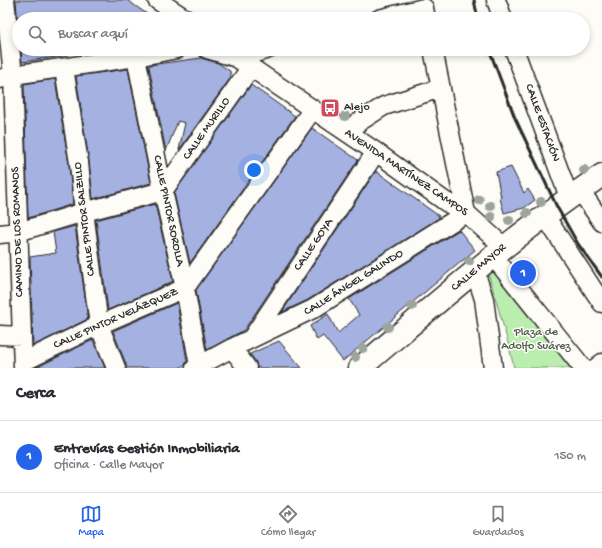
<!DOCTYPE html>
<html lang="es">
<meta charset="utf-8">
<style>
body{margin:0;font-family:"Gochi Hand",sans-serif;background:#f7f7f7;color:#2b2b33}
.you{position:absolute;left:254px;top:170px;width:14px;height:14px;margin:-10px;border:3px solid #fff;border-radius:50%;background:#1a73e8;box-shadow:0 0 0 6px #1a73e833}
.badge{display:grid;place-items:center;width:26px;height:26px;border-radius:50%;background:#2563eb;color:#fff;font-size:13px;font-weight:700}
.pin{position:absolute;translate:-50% -50%;border:2px solid #fff;box-shadow:0 1px 4px #0006}
.list{margin:0;padding:0;list-style:none}
h2{display:flex;justify-content:space-between;align-items:center;height:52px;margin:0;padding:0 16px;font-size:17px}
h2 small{font-size:13px;font-weight:400;color:#7c7c81}
.list li{display:grid;grid-template-columns:26px 1fr auto;gap:12px;align-items:center;box-sizing:border-box;height:72px;padding:0 16px;border-top:1px solid #e1e1e2}
.list b{display:block;font-size:15px;white-space:nowrap}
.list p{margin:0;font-size:13px;white-space:nowrap;color:#7c7c81}
.list em{font-size:13px;font-style:normal;color:#7c7c81}
.icon{flex:none;width:22px;height:22px;fill:none;stroke:currentColor;stroke-width:2;stroke-linecap:round;stroke-linejoin:round}
.map{position:relative;flex:none;width:602px;height:368px;overflow:hidden}
.search{position:absolute;background:#fff;box-shadow:0 2px 6px #0003;left:12px;right:12px;top:12px;height:44px;display:flex;align-items:center;gap:10px;box-sizing:border-box;padding:0 14px;border-radius:22px;color:#7c7c81;font-size:15px}
.sheet{height:124px;background:#fff}
nav{display:flex;justify-content:space-around;align-items:center;box-sizing:border-box;height:56px;border-top:1px solid #e1e1e2;background:#fff;font-size:11px;color:#7c7c81}
nav a{display:grid;justify-items:center;gap:2px}
nav .on{color:#2563eb}
.map>svg:first-child{display:block}
</style>
<div class="map">
<svg width="602" height="368" viewBox="0 0 602 368">
<rect width="100%" height="100%" fill="#fdfcf7"/>
<filter id="ink" filterUnits="userSpaceOnUse"><feTurbulence type="fractalNoise" baseFrequency=".025" numOctaves="2"/><feDisplacementMap in="SourceGraphic" scale="8" xChannelSelector="R" yChannelSelector="G"/><feConvolveMatrix kernelMatrix="1 2 1 2 8 2 1 2 1" color-interpolation-filters="sRGB"/></filter>
<g filter="url(#ink)">
<path fill="#baeeaf" stroke="#728c6d" d="M 506,257 L 543,303 L 594,368 L 514,368 L 509,346 L 488,272 Z"/>
<path fill="#a5b1e1" stroke="#2b2b2b" d="M 16,0 L 127,0 L 154,19 L 19,19 L 18,27 Z
M 21,49 L 68,49 L 69,55 L 22,62 Z
M 201,58 L 218,63 L 230,71 L 231,77 L 179,150 L 185,123 L 178,121 L 166,151 L 149,67 L 150,65 L 157,64 Z
M 128,69 L 151,183 L 93,199 L 89,161 L 76,76 Z
M 55,79 L 69,164 L 73,204 L 28,218 L 24,84 Z
M 251,85 L 295,116 L 190,263 L 174,193 Z
M 312,128 L 358,160 L 244,330 L 207,350 L 196,290 Z
M 511,167 L 524,193 L 528,189 L 535,200 L 524,208 L 504,213 L 500,198 L 501,197 L 496,172 Z
M 376,171 L 439,216 L 439,218 L 308,300 L 282,312 Z
M 155,204 L 173,281 L 163,286 L 108,310 L 96,220 Z
M 75,226 L 88,319 L 33,346 L 30,257 L 56,253 L 53,232 Z
M 459,230 L 475,250 L 343,361 L 323,336 L 317,340 L 310,326 L 328,314 L 338,333 L 359,315 L 349,299 Z
M 177,303 L 187,361 L 185,365 L 179,368 L 126,368 L 126,364 L 113,331 Z
M 93,340 L 105,368 L 35,368 Z
M 279,341 L 302,368 L 257,368 L 256,362 L 250,354 Z"/>
<g fill="none" stroke-linecap="round" stroke-linejoin="round">
<g stroke="#2b2b2b" stroke-width="21">
<path id="minor" d="M 5,0 L 13,75 L 23,368
M 157,0 L 186,19
M 496,0 L 503,19
M 379,19 L 407,12 L 424,8 L 426,19
M 207,49 L 237,58 L 269,49
M 227,49 L 237,58 L 376,152 L 446,202 L 466,213 L 504,247
M 514,49 L 569,197
M 136,57 L 163,191 L 185,288 L 199,366
M 64,68 L 79,163 L 84,212 L 99,325 L 116,368
M 0,79 L 13,75 L 136,57 L 177,49
M 345,131 L 384,106 L 441,88
M 580,190 L 602,222
M 545,216 L 602,303
M 0,234 L 18,232 L 84,212 L 163,191 L 251,67
M 493,256 L 583,368
M 475,271 L 484,299 L 493,368
M 0,335 L 22,336
M 252,338 L 376,152
M 232,348 L 247,368
M 23,362 L 99,325 L 185,288 L 313,109
M 195,368 L 232,348 L 313,309 L 466,213 L 433,49
M 596,368 L 602,363"/>
</g>
<g stroke="#2b2b2b" stroke-width="25">
<path id="major" d="M 360,368 C 439,301 516,233 602,175"/>
</g>
<use href="#minor" stroke="#fdfcf7" stroke-width="18"/>
<use href="#major" stroke="#fdfcf7" stroke-width="22"/>
<path stroke="#2b2b2b" stroke-width="3" d="M 474,0 L 478,19
M 489,49 L 515,118 L 557,207 L 578,244 L 602,277"/>
</g>
<g fill="#9da499">
<circle cx="345" cy="116" r="5"/>
<circle cx="584" cy="170" r="5"/>
<circle cx="479" cy="200" r="5"/>
<circle cx="541" cy="202" r="5"/>
<circle cx="490" cy="206" r="5"/>
<circle cx="527" cy="213" r="5"/>
<circle cx="491" cy="217" r="5"/>
<circle cx="509" cy="220" r="5"/>
<circle cx="469" cy="261" r="5"/>
<circle cx="412" cy="306" r="5"/>
<circle cx="388" cy="327" r="5"/>
<circle cx="363" cy="348" r="5"/>
<circle cx="355" cy="357" r="5"/>
</g>
</g>
<defs>
<g id="bus-square" transform="scale(1)"><rect x="-9" y="-9" width="18" height="18" rx="4" fill="#d1495b" stroke="#fdfcf7"/><path d="M-5-6H5V4H4V6H2V4H-2V6H-4V4H-5ZM-3.5-4V0h7V-4ZM-3.5 1.2v1.5H-2V1.2ZM2 1.2v1.5H3.5V1.2Z" fill="#fff"/></g>
</defs>
<g fill-rule="evenodd">
<use href="#bus-square" x="330" y="108"/>
</g>
<g text-anchor="middle" dominant-baseline="central" stroke-width="3" stroke-linejoin="round" paint-order="stroke">
<g font-size="12" fill="#2b2b2b" stroke="#fdfcf7" text-anchor="start">
<text x="344" y="108">Alejo</text>
</g>
<g font-size="12" fill="#2b2b2b" stroke="#fdfcf7">
<text transform="translate(542 123) rotate(70)">CALLE ESTACIÓN</text>
<text transform="translate(207 129) rotate(-55)">CALLE MURILLO</text>
<text transform="translate(406 173) rotate(34)">AVENIDA MARTÍNEZ CAMPOS</text>
<text transform="translate(168 211) rotate(78)">CALLE PINTOR SOROLLA</text>
<text transform="translate(85 219) rotate(-97)">CALLE PINTOR SALZILLO</text>
<text transform="translate(18 232) rotate(-92)">CAMINO DE LOS ROMANOS</text>
<text transform="translate(314 245) rotate(-56)">CALLE GOYA</text>
<text transform="translate(479 268) rotate(-40)">CALLE MAYOR</text>
<text transform="translate(354 283) rotate(-32)">CALLE ÁNGEL GALINDO</text>
<text transform="translate(116 319) rotate(-24)">CALLE PINTOR VELÁZQUEZ</text>
</g>
<g font-size="12" fill="#4f5c4c" stroke="#fdfcf7">
<text x="536" y="333">Plaza de<tspan x="536" dy="14">Adolfo Suárez</tspan></text>
</g>
</g>
</svg>
<div class="you"></div>
<div class="pin badge" style="left:523px;top:273px">1</div>
<div class="search"><svg class="icon" aria-label="search" viewBox="0 0 24 24"><circle cx="10" cy="10" r="6"/><path d="M15 15l6 6"/></svg>Buscar aquí</div>
</div>
<section class="sheet">
<h2>Cerca<small></small></h2>
<ul class="list">
<li><span class="badge">1</span><div><b>Entrevías Gestión Inmobiliaria</b><p>Oficina · Calle Mayor</p></div><em>150 m</em></li>
</ul>
</section>
<nav>
<a class="on"><svg class="icon" aria-label="map" viewBox="0 0 24 24"><path d="M3 6l6-2 6 2 6-2v14l-6 2-6-2-6 2zM9 4v14M15 6v14"/></svg>Mapa</a>
<a><svg class="icon" aria-label="directions" viewBox="0 0 24 24"><path d="M12 3l9 9-9 9-9-9zM9 14v-3h6M13 9l2 2-2 2"/></svg>Cómo llegar</a>
<a><svg class="icon" aria-label="saved" viewBox="0 0 24 24"><path d="M7 4h10v16l-5-4-5 4z"/></svg>Guardados</a>
</nav>
